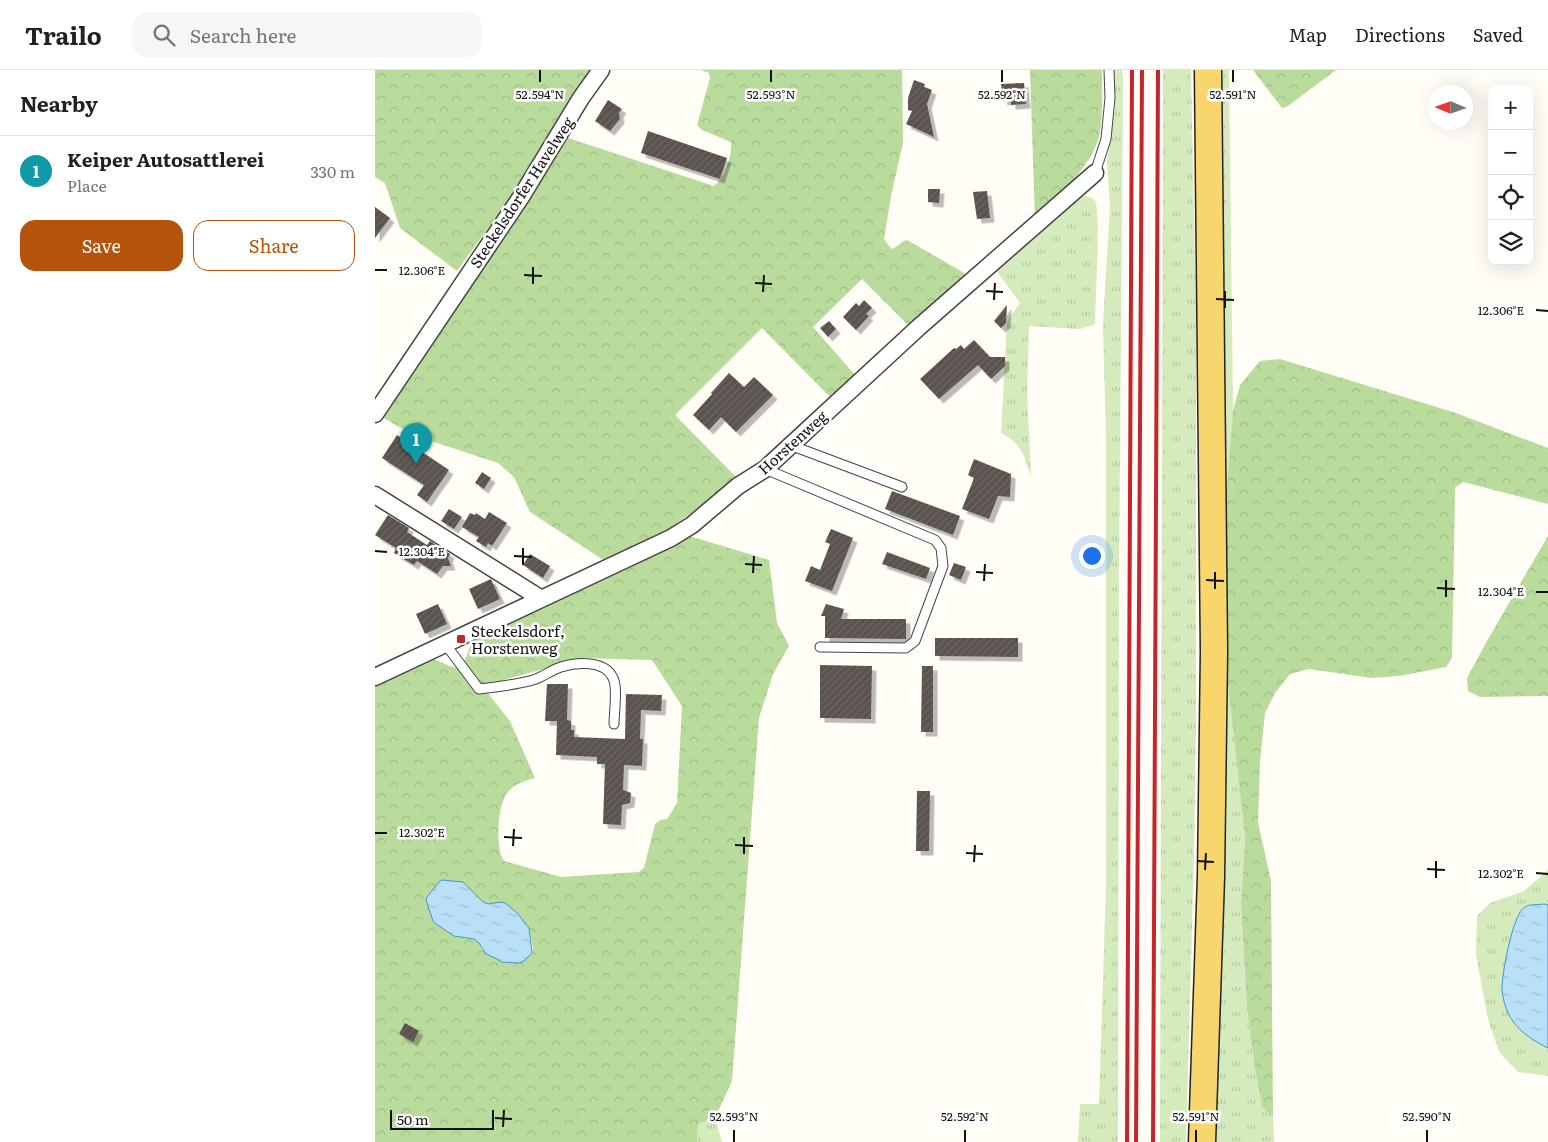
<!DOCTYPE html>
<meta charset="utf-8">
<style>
body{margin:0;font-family:Literata,serif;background:#f6f6f6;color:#202124}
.controls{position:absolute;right:15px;top:15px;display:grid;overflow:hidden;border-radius:10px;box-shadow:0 5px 20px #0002}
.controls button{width:45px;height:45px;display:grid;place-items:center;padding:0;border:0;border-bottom:1px solid #e0e0e0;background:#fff;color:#202124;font:25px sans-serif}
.compass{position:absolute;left:1053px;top:15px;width:45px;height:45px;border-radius:50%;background:#fff;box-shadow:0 5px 20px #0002;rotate:272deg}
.scale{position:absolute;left:15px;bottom:12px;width:104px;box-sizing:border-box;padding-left:5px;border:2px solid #111;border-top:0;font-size:14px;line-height:18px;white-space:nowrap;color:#111;-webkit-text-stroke:4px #fff;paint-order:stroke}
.you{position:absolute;left:716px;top:485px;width:18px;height:18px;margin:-12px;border:4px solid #fff;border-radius:50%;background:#1a73e8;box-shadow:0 0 0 8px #1a73e833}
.badge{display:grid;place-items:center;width:32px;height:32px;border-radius:50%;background:#b45309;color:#fff;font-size:16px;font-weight:700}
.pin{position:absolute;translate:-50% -41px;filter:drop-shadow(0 1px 2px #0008)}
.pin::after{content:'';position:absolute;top:26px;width:18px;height:15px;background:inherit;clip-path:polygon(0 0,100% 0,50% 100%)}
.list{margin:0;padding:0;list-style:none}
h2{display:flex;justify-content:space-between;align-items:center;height:65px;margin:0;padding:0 20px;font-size:21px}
h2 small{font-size:16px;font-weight:400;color:#757577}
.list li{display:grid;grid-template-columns:32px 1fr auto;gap:15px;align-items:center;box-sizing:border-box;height:70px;padding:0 20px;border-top:1px solid #e0e0e0}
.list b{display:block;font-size:19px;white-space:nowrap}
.list p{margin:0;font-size:16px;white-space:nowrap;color:#757577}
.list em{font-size:16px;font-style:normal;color:#757577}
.actions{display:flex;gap:10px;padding:15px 20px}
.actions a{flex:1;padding:11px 0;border:1px solid #b45309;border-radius:15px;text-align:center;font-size:18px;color:#b45309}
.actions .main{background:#b45309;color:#fff}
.icon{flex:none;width:28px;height:28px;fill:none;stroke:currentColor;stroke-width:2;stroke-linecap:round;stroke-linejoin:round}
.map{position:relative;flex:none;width:1173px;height:1072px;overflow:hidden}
header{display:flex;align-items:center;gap:30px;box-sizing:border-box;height:70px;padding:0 25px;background:#fff;border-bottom:1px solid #e0e0e0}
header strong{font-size:24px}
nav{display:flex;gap:28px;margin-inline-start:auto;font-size:18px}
.search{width:350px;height:45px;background:#f6f6f6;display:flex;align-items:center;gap:12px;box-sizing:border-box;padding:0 18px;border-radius:15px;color:#757577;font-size:19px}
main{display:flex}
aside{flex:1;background:#fff}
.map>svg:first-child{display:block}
</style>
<header>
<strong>Trailo</strong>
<div class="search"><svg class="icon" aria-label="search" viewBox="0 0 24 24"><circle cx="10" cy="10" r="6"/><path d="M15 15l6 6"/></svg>Search here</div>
<nav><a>Map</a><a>Directions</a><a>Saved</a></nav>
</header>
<main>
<aside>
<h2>Nearby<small></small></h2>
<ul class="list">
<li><span class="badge" style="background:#0f9aa8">1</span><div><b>Keiper Autosattlerei</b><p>Place</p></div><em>330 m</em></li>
</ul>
<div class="actions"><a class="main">Save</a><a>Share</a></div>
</aside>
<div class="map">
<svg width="1173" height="1072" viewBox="0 0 1173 1072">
<defs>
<pattern id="grass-tufts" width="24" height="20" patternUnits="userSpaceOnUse" patternTransform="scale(1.25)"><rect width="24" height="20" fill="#d5ebbd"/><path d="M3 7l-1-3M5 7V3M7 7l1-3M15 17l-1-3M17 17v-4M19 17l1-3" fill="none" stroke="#b6c8a1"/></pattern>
<pattern id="forest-crowns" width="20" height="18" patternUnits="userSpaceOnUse" patternTransform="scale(1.25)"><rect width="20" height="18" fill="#b9dc9c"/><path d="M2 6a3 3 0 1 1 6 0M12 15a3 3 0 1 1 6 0" fill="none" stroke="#9ebc85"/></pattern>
<pattern id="water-ripples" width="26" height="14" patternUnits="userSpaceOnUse" patternTransform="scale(1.25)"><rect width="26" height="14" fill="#b9e0f7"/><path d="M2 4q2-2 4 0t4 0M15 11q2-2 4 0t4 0" fill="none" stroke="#9ebfd3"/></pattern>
<pattern id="building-hatch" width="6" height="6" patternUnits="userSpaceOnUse" patternTransform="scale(1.25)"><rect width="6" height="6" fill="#5a524d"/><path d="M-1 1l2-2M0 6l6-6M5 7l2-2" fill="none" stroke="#6d6662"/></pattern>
<filter id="shadow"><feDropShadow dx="4.5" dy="4.5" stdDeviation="0" flood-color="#0004"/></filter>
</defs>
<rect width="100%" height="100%" fill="#fffdf5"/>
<path fill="url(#grass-tufts)" d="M 739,0 L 747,0 L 748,10 L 744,499 L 743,1072 L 703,1072 L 705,1034 L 724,1034 L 731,816 L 731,369 L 728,254 L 735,136 L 732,91 L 740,38 Z
M 788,0 L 816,0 L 821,245 L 821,653 L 819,784 L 811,1072 L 785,1072 Z
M 842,0 L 854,0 L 858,341 L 846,488 Z
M 710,126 C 713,127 718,127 720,131 C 726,140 720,237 720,254 L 705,259 L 654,256 L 652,322 L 656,406 C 648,384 648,375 626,363 L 632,251 L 645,233 L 620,199 C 629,193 637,186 645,179 C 662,165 689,133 710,126 Z
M 849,579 L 870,768 L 866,834 L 872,938 L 879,994 L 887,1035 L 898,1047 L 899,1072 L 838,1072 Z
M 1173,800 L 1173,835 L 1169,834 L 1150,836 L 1135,868 L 1127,920 L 1173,978 L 1173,1006 L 1143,1002 L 1124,982 L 1113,949 L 1101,885 L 1102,846 L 1115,833 L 1149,821 Z
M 340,1048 L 347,1072 L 322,1072 L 323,1054 Z"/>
<path fill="url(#forest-crowns)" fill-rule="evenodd" d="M 0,0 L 216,0 L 149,109 L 82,201 L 25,158 L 10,113 L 0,107 Z
M 326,0 L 527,0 L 528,73 L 516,126 L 509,169 L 516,179 C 523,178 525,171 532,170 L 591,204 L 534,256 L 487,209 L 438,257 L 480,305 L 456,328 L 387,258 L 300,345 L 364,410 L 292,460 L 230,491 L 155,442 L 139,407 L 123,393 L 38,365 L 7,347 L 190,67 L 339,116 C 351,107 357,86 356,72 L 327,60 L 322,55 L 335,8 L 334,3 Z
M 655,0 L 727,0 C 727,20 728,42 725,62 C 719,95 682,127 660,151 Z
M 878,0 L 961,0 L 913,36 L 907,38 Z
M 905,289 L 1081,343 L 1173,378 L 1173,434 L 1088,412 L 1080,418 L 1077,588 L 1071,597 L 1024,606 L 997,608 L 934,599 L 915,604 L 900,623 L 890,643 L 885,691 L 883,752 L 896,811 L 898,1047 L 887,1036 L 879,994 L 872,938 L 866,834 L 870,768 L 849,579 L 846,488 L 858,341 L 865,315 L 885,291 Z
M 311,465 L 394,490 L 402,553 L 414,576 L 398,604 L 384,648 L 357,1011 L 340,1048 L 323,1054 L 322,1072 L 0,1072 L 0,616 L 56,589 C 67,590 75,600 87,597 L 99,567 ZM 209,588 L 277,590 L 307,636 L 302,733 L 292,749 L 285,750 L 280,754 L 269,798 L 264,802 L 186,807 L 129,791 C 120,779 122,734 133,722 C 140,713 150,711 160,708 L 135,651 L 107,616 ZM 88,812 L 108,832 L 113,834 L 126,832 L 154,858 L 158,879 L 157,883 L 149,891 L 133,893 L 107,880 L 104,873 L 99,869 L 79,866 Z
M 1173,466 L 1173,626 L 1105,627 L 1093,621 L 1092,608 L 1112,571 Z"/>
<path fill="url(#water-ripples)" stroke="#3f96cf" d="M 67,810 L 88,812 L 108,832 L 113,834 L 126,832 L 130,833 L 142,843 L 154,858 L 157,883 L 149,891 L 144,893 L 127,892 L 110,883 L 104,873 L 99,869 L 79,866 L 61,854 L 58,851 L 51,830 L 52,827 L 64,812 Z
M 1169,834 L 1173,835 L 1173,978 C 1157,970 1141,960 1133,943 C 1130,937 1128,928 1127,921 C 1126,907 1138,842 1150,837 C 1154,834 1163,835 1169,834 Z"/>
<path fill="url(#building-hatch)" filter="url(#shadow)" d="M 539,10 L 550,14 L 549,17 L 557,20 L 552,34 L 559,67 L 531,54 L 537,41 L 533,40 L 533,28 Z
M 649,13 L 651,34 L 636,35 L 636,30 L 628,31 L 626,14 Z
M 233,30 L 247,39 L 244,43 L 245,49 L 235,61 L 220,51 Z
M 273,61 L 352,88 L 345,109 L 266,83 Z
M 553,119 L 565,119 L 564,133 L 553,132 Z
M 612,121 L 615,148 L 602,149 L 598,122 Z
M 0,137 L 15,148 L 0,168 Z
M 489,230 L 497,238 L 491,244 L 494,246 L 481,260 L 468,247 L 481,233 L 484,236 Z
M 632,235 L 631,253 L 626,258 L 619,251 Z
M 454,251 L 461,259 L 453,267 L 445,258 Z
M 599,270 L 615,287 L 630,287 L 630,296 L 616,309 L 603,295 L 564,329 L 545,309 L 579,278 L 581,279 L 586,275 L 589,279 Z
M 354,303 L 369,317 L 379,307 L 398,325 L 361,362 L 346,347 L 334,360 L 318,345 L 337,324 L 336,323 Z
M 22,365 L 74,400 L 52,432 L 42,425 L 49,415 L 7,388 Z
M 599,389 L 636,404 L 635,427 L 623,426 L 614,449 L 587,439 L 599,408 L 593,405 Z
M 107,402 L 116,408 L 109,419 L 100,413 Z
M 517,421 L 585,446 L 578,465 L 510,439 Z
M 74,439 L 87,447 L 79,459 L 66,451 Z
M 114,442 L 132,453 L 117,476 L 113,473 L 111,477 L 101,471 L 104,467 L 87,457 L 95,443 L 100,445 L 101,443 L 110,449 Z
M 13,445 L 34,458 L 32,462 L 52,475 L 55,471 L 75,484 L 73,488 L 76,496 L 68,496 L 62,504 L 42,491 L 39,495 L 19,483 L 21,478 L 0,465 Z
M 456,459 L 478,468 L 457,521 L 430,511 L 436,496 L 445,500 L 455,474 L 450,472 Z
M 512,482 L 555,498 L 551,509 L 507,494 Z
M 155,484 L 175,496 L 168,508 L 148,495 Z
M 579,493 L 591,497 L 586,510 L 574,505 Z
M 116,509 L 125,529 L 103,539 L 94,519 Z
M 63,534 L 72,554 L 50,564 L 41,544 Z
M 451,534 L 469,539 L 466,549 L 531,549 L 531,569 L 450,568 L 450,546 L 446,546 Z
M 560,568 L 643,568 L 643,587 L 560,586 Z
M 445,595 L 497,596 L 496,649 L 445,648 Z
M 547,596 L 558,596 L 558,662 L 546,662 Z
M 172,614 L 193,614 L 192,650 L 196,651 L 196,660 L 199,660 L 199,667 L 250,669 L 251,624 L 287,625 L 286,641 L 266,640 L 265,669 L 268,669 L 267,696 L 249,695 L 248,720 L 256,723 L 255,733 L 247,735 L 246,755 L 228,754 L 230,694 L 222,694 L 222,687 L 181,685 L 182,651 L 170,651 Z
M 542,721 L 555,721 L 554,781 L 541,781 Z
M 30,953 L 44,961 L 38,972 L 24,964 Z"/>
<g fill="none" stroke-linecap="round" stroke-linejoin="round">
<g stroke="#444" stroke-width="11">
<path id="service" d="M 720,103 L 731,69 L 735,28 L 734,0
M 415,375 L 527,417
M 390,399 L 560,470 L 566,478 L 568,496 L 540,571 L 531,578 L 445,577
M 71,575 L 104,619 C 122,617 140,615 158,610 C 168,607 176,600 186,597 C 202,592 230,590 238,608 C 243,617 239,643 239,654"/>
</g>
<g stroke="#444" stroke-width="19">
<path id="minor" d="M 0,344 L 146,127 L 206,28 L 226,0
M 0,425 L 165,528
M 0,607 L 296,468 L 317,455 L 363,416 L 390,399 L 544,257 L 720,103"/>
</g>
<g stroke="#222" stroke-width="29">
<path id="primary" d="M 827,1072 L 836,807 L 839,581 L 833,0"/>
</g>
<use href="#service" stroke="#fff" stroke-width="9"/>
<use href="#minor" stroke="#fff" stroke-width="16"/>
<use href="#primary" stroke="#f9d66b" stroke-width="26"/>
<path stroke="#c4262e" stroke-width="4" d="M 752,1072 L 757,0
M 761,1072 L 767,0
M 778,1072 L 783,0"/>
</g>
<path fill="none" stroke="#111" stroke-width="2" d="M 165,12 L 165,0M 396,12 L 396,0M 627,12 L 627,0M 858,12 L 858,0M 0,200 L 12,200M 149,205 L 167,206M 380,213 L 397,214M 158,214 L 158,197M 611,221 L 628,222M 388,222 L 389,205M 841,229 L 859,230M 619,230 L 620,213M 850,238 L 850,221M 1161,240 L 1173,241M 0,481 L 12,482M 139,486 L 157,487M 370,494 L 387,495M 148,495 L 148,478M 601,502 L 618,503M 378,503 L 379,486M 831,510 L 849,511M 609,511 L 610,494M 1062,518 L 1080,519M 840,519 L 840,502M 1161,522 L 1173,522M 1071,527 L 1071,510M 0,763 L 12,763M 129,767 L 147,768M 360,775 L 378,776M 138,776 L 139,759M 591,783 L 608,784M 369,784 L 369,767M 822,791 L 839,792M 599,792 L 600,775M 1052,799 L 1070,800M 830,800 L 831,783M 1161,803 L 1173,804M 1061,808 L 1061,791M 120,1048 L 137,1049M 128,1057 L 129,1040M 359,1072 L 359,1060M 590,1072 L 590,1060M 821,1072 L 821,1060M 1052,1072 L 1052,1060"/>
<rect fill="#c4262e" stroke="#fff" stroke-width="2" x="81" y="564" width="10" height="10" rx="2.5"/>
<g text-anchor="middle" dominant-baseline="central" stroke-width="5" stroke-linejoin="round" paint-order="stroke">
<g font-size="15" fill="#111" stroke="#fff">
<text transform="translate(146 122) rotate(-57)">Steckelsdorfer Havelweg</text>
<text transform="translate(417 372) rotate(-42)">Horstenweg</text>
</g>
<g font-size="15" fill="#111" stroke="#fff" text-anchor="start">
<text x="96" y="560">Steckelsdorf,<tspan x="96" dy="17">Horstenweg</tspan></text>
</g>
</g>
<g font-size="12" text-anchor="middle" fill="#111" stroke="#fff" stroke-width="5" stroke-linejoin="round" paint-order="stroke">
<text x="165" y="29">52.594°N</text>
<text x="396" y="29">52.593°N</text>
<text x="627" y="29">52.592°N</text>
<text x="858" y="29">52.591°N</text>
<text x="47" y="205">12.306°E</text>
<text x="1126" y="245">12.306°E</text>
<text x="47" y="486">12.304°E</text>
<text x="1126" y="526">12.304°E</text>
<text x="47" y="767">12.302°E</text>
<text x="1126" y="808">12.302°E</text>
<text x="359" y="1051">52.593°N</text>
<text x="590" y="1051">52.592°N</text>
<text x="821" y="1051">52.591°N</text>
<text x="1052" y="1051">52.590°N</text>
</g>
</svg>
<div class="controls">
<button>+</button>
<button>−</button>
<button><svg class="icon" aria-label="locate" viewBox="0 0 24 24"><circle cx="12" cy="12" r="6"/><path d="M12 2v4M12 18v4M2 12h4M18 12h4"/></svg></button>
<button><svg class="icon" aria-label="layers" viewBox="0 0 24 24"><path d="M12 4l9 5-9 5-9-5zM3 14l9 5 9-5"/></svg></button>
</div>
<svg class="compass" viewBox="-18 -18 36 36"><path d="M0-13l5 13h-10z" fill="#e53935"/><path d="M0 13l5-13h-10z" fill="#757577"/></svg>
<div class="scale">50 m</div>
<div class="you"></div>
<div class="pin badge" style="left:41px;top:394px;background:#0f9aa8">1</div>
</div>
</main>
